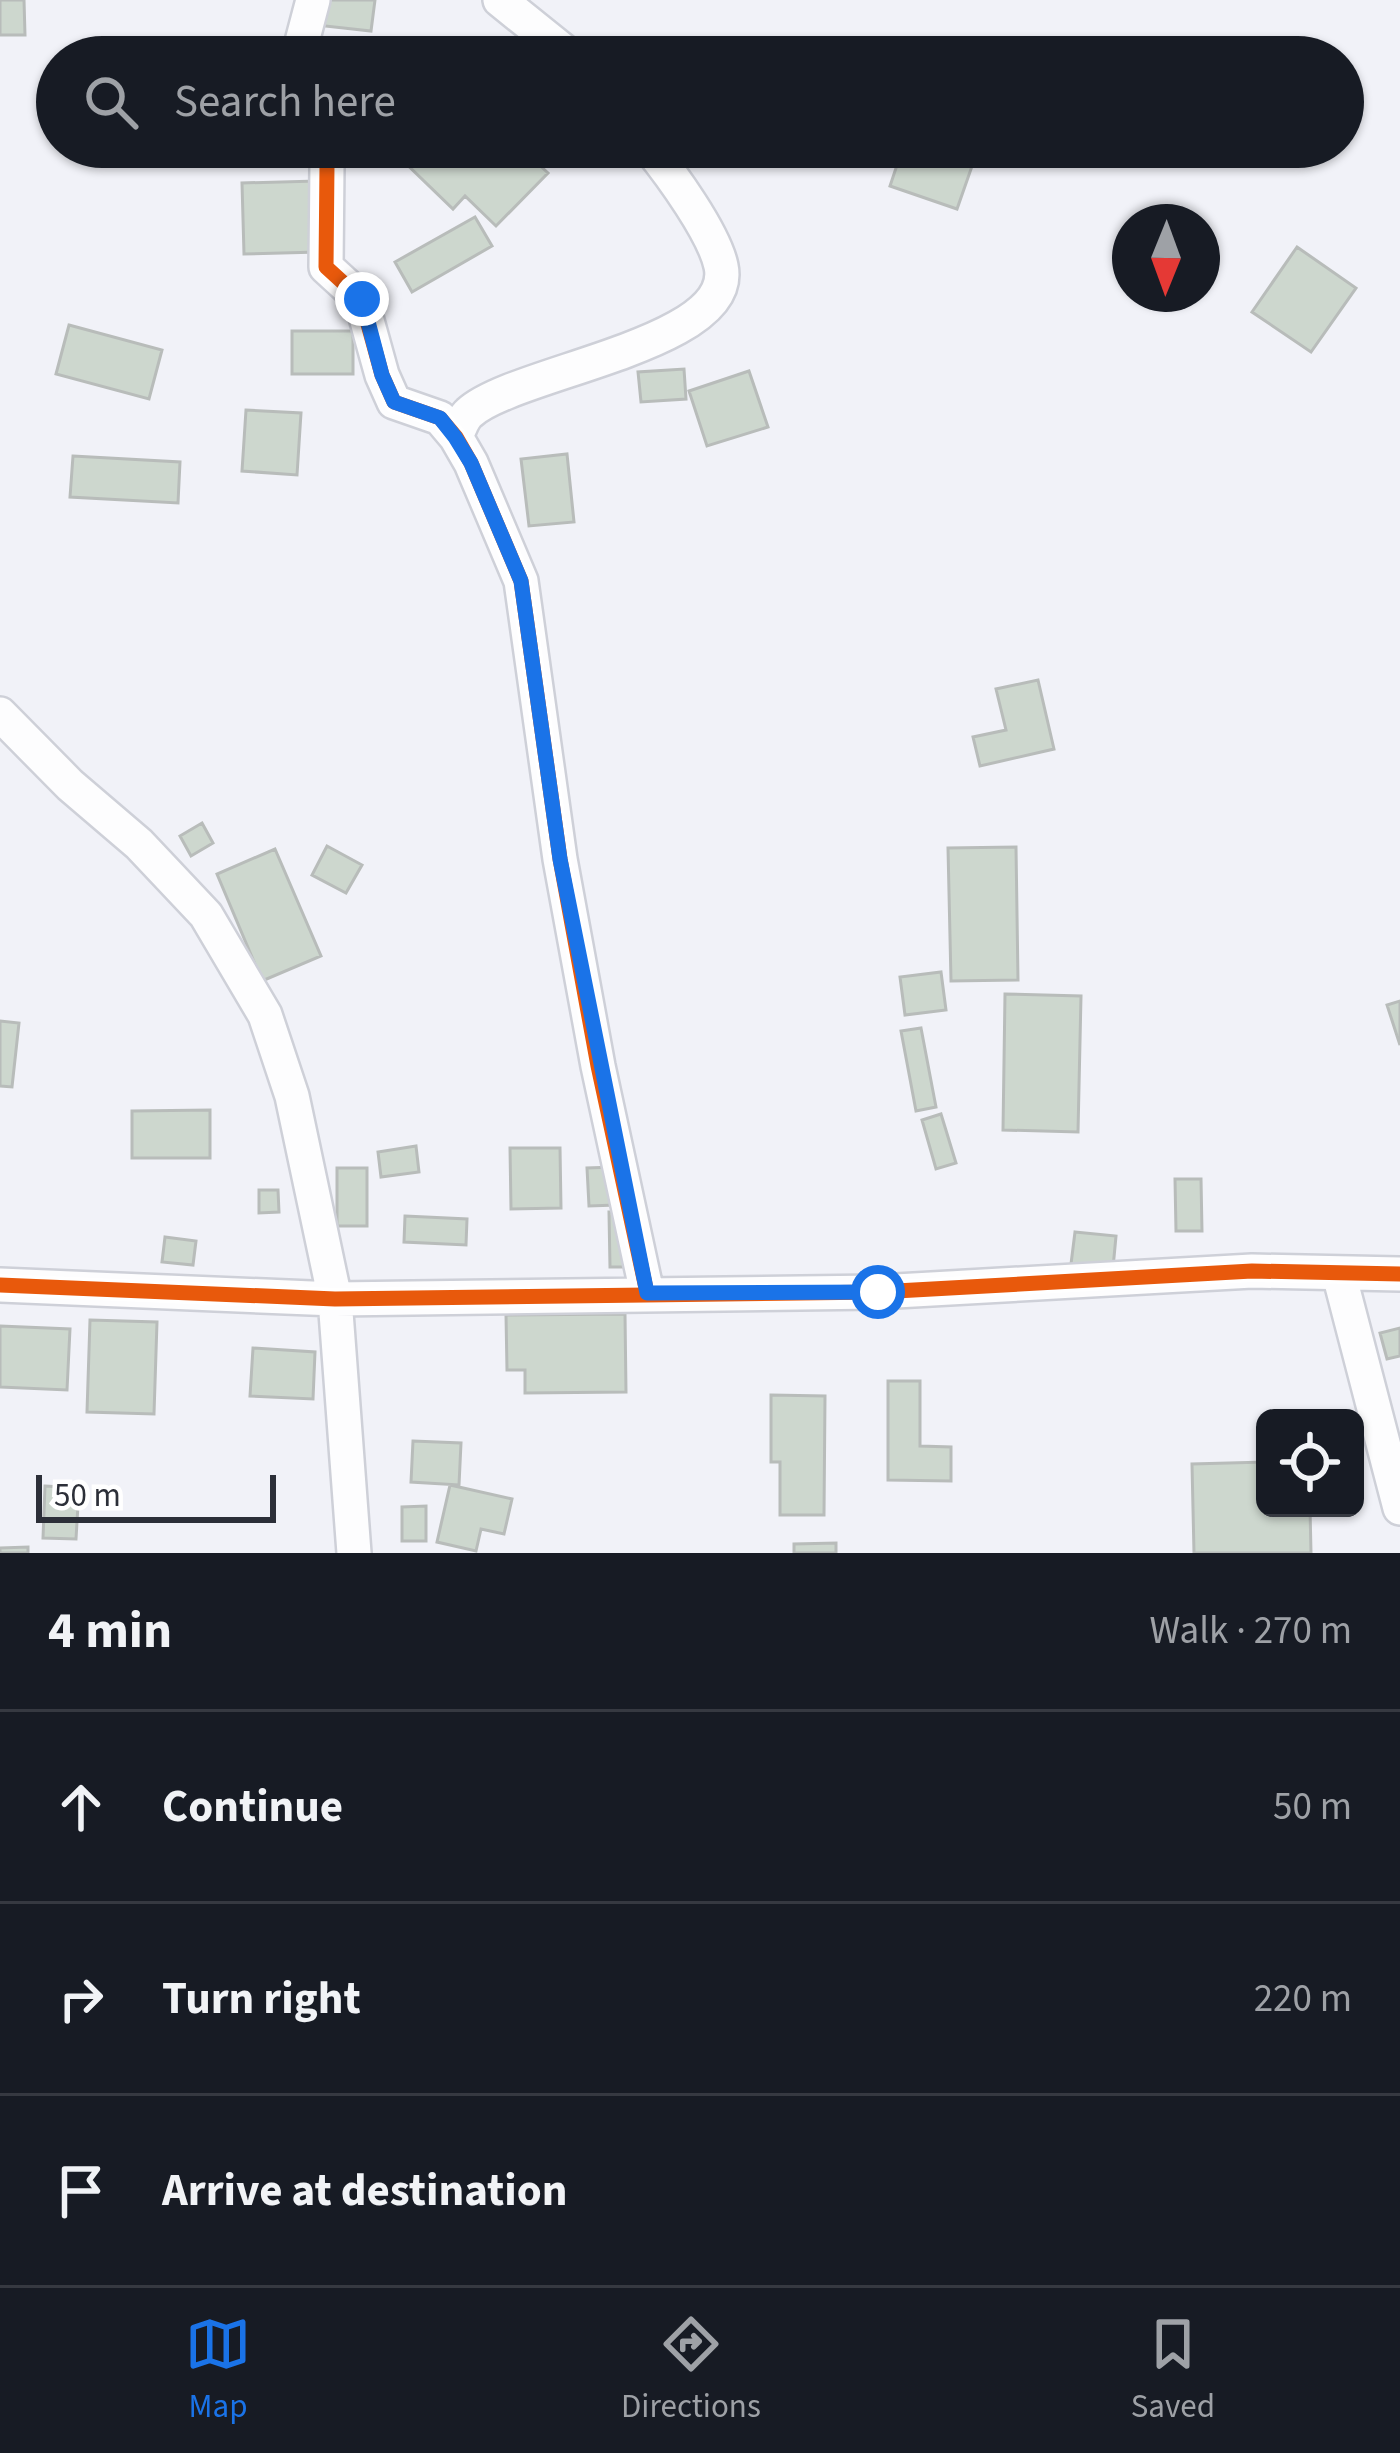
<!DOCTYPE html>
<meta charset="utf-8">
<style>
body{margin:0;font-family:"Source Sans 3",sans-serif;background:#20242c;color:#f1f3f6}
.controls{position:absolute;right:36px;bottom:36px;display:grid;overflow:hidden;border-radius:18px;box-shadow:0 3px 9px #0004}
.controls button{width:108px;height:108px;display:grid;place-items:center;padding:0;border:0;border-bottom:3px solid #363941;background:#171b24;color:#f1f3f6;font:60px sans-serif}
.compass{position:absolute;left:1112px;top:204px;width:108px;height:108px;border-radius:50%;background:#171b24;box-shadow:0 3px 9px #0004;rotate:181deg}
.scale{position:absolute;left:36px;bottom:30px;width:240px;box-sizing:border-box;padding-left:12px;border:6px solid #2c2f38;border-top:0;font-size:33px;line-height:42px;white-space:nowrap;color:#2c2f38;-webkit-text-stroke:9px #fff;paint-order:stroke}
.stop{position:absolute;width:36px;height:36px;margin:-27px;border:9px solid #1a73e8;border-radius:50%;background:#fff}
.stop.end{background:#1a73e8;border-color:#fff;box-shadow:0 3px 12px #0008}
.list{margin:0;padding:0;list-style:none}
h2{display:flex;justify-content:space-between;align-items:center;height:156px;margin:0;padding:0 48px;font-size:51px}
h2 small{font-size:39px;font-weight:400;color:#9ea1a6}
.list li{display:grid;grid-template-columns:78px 1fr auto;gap:36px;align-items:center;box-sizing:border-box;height:192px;padding:0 48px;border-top:3px solid #363941}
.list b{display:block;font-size:45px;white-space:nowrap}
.list em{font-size:39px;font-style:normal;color:#9ea1a6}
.icon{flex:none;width:66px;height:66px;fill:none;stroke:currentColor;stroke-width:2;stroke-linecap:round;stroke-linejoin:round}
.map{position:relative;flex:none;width:1400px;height:1553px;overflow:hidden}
.search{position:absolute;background:#171b24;box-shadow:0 3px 9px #0004;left:36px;right:36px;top:36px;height:132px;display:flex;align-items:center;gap:30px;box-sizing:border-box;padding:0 42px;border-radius:66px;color:#9ea1a6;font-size:45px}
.sheet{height:732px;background:#171b24}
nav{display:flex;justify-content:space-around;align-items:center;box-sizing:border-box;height:168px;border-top:3px solid #363941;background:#171b24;font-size:33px;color:#9ea1a6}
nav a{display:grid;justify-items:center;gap:6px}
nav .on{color:#1a73e8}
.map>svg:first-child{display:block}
</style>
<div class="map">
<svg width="1400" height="1553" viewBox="0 0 1400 1553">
<rect width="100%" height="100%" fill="#f1f2f8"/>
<path fill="#cdd7ce" stroke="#b8bcba" stroke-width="3" d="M 0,0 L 24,0 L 25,35 L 0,35 Z
M 319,0 L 375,0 L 371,31 L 316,25 Z
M 340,49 L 364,52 L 363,57 L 339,57 Z
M 396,147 L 520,147 L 548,173 L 496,226 L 465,196 L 453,209 L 393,151 Z
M 903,147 L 978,149 L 957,209 L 890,186 Z
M 1116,147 L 1163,147 L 1121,161 Z
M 316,181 L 318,252 L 244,254 L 242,183 Z
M 475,217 L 492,246 L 412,292 L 395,262 Z
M 1297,247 L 1356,288 L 1311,352 L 1252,312 Z
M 69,325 L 162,350 L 149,399 L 56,374 Z
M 292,331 L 353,331 L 353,374 L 292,374 Z
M 684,369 L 686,399 L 641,402 L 638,372 Z
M 749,371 L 768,427 L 707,446 L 689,391 Z
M 246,410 L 301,413 L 297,475 L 242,471 Z
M 567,454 L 574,522 L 529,526 L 521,459 Z
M 73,456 L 180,462 L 178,503 L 70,497 Z
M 1038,680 L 1054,749 L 980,766 L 973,737 L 1006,730 L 996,689 Z
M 202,823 L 213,843 L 191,856 L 180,836 Z
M 327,846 L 362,865 L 346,893 L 312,875 Z
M 1016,847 L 1018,980 L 951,981 L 948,848 Z
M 275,849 L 321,956 L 262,981 L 217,874 Z
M 941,972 L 946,1010 L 905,1015 L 900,977 Z
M 1005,994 L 1081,996 L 1078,1132 L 1003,1130 Z
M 1400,1001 L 1400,1045 L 1387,1005 Z
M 0,1021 L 19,1023 L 12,1087 L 0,1086 Z
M 921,1028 L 936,1107 L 916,1111 L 901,1031 Z
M 210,1110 L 210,1158 L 132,1158 L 132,1111 Z
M 941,1114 L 956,1163 L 936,1169 L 922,1120 Z
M 416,1146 L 419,1172 L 381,1177 L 378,1152 Z
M 510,1148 L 560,1148 L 561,1208 L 511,1209 Z
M 614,1167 L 616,1205 L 589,1206 L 587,1168 Z
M 337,1168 L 367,1168 L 367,1226 L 337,1226 Z
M 1175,1179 L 1201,1179 L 1202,1231 L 1176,1231 Z
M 259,1190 L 278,1190 L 279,1212 L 259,1213 Z
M 609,1212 L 624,1212 L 626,1267 L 610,1267 Z
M 405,1216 L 467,1219 L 466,1245 L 404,1242 Z
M 1075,1232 L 1116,1236 L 1113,1268 L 1071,1264 Z
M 165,1237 L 196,1241 L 193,1265 L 162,1262 Z
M 625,1314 L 626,1392 L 525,1393 L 525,1370 L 507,1370 L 506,1315 Z
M 90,1320 L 157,1322 L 154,1414 L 87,1412 Z
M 0,1326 L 70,1329 L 67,1390 L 0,1387 Z
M 1400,1328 L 1400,1356 L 1387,1359 L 1380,1333 Z
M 253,1348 L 315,1352 L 313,1399 L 250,1396 Z
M 888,1381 L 920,1381 L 920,1446 L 951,1447 L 951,1481 L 888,1480 Z
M 771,1395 L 825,1396 L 824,1515 L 780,1515 L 780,1462 L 771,1462 Z
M 413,1441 L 461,1443 L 459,1485 L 411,1482 Z
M 1265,1462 L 1265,1508 L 1310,1508 L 1311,1553 L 1194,1553 L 1192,1464 Z
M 450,1485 L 512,1499 L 504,1534 L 481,1529 L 476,1551 L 437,1542 Z
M 45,1486 L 79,1488 L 76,1539 L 43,1538 Z
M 426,1506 L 426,1541 L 402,1541 L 402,1507 Z
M 836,1543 L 836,1553 L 794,1553 L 794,1544 Z
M 28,1547 L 28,1553 L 0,1553 L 0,1548 Z"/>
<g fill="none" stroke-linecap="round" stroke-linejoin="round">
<g stroke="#ced0d8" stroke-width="38">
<path id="minor" d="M 500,0 L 571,57
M 298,57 L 313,0
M 321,147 L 327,165 L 326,267 L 361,299 L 382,375 L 394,402 L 440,418 L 456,437 L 471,463 L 521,581 L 560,859 L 598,1066 L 647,1293
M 456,437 C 459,430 463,418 469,413 C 514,371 738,345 721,266 C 714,233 671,174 649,147
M 0,714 L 70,785 L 139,844 L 206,915 L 265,1015 L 292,1096 L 335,1299 L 354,1553
M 1339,1274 L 1400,1508
M 0,1285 L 335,1299 L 878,1292 L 1252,1271 L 1400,1274"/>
</g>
<use href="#minor" stroke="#fdfdfe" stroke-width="33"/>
<g stroke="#fff" stroke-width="22">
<path id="cycleway" d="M 321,147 L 327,165 L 326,267 L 361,299 L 382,375 L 394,402 L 440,418 L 456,437 L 471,463 L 521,581 L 560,859 L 598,1066 L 647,1293
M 0,1285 L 335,1299 L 878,1292 L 1252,1271 L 1400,1274"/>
</g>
<use href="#cycleway" stroke="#e8590c" stroke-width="15"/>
</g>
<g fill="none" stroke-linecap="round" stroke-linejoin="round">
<path stroke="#1a73e8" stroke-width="15" d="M 362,299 L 382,375 L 394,402 L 440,418 L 455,437 L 471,463 L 521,581 L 560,859 L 647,1293 L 878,1292"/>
</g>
</svg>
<div class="controls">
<button><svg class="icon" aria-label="locate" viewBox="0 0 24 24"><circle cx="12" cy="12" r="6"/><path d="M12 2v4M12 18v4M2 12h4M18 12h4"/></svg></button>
</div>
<svg class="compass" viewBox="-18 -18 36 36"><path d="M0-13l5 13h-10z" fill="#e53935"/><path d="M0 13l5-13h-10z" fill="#9ea1a6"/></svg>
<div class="scale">50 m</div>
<div class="stop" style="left:878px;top:1292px"></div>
<div class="stop end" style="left:362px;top:299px"></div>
<div class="search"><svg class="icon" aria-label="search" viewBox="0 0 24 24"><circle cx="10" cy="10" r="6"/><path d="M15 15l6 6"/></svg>Search here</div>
</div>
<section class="sheet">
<h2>4 min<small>Walk · 270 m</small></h2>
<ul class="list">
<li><svg class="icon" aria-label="ahead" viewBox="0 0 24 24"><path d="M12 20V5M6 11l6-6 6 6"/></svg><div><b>Continue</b></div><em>50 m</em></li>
<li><svg class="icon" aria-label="right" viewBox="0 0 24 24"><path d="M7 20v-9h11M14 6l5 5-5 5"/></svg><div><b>Turn right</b></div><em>220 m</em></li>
<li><svg class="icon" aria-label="arrive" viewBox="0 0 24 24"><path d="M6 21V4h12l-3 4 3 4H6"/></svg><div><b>Arrive at destination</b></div></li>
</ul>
</section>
<nav>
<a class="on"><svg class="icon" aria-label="map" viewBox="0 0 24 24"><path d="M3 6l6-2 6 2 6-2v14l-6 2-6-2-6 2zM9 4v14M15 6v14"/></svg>Map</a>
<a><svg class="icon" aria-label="directions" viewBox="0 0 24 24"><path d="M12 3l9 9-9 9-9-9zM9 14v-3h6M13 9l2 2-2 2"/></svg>Directions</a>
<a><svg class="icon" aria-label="saved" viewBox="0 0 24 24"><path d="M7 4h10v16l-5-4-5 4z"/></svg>Saved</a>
</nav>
